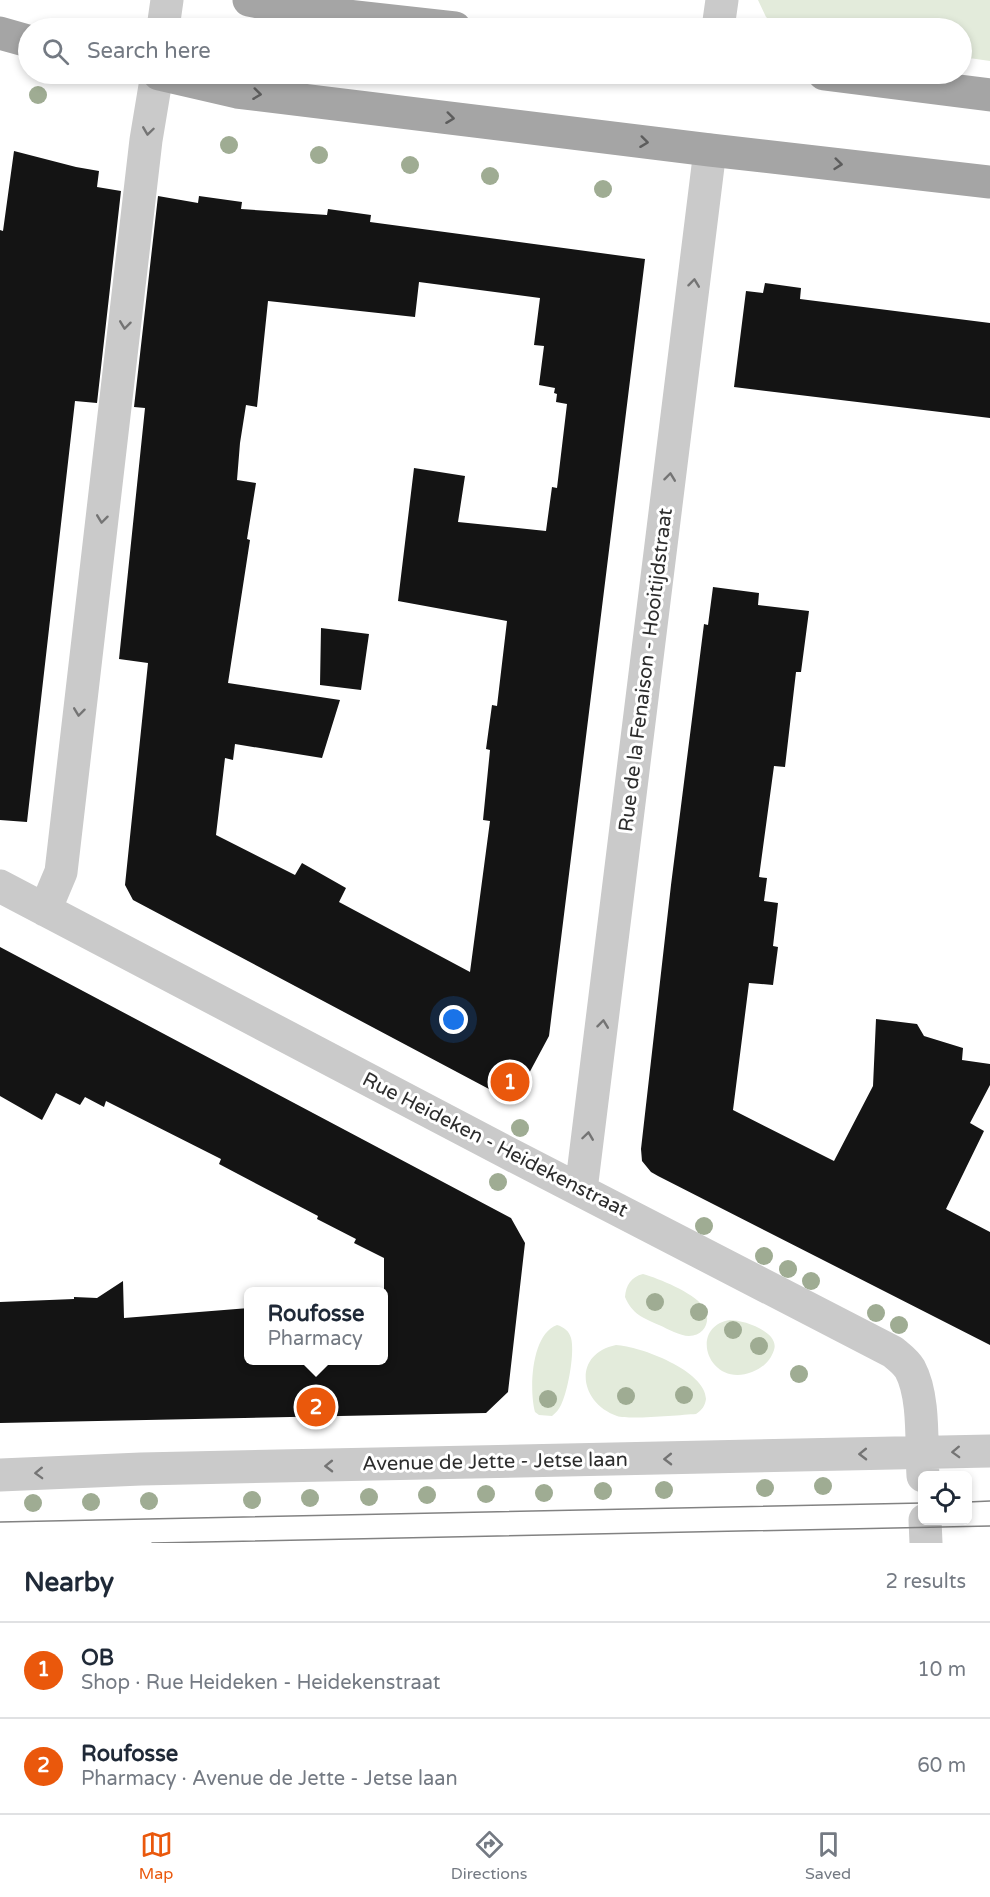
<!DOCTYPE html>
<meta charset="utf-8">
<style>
body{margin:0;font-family:"Varela Round",sans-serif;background:#f6f6f7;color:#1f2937}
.controls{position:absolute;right:18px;bottom:18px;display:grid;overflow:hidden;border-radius:9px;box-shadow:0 3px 9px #0003}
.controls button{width:54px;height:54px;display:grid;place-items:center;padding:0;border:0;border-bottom:2px solid #e0e1e3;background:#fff;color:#1f2937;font:30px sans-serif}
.you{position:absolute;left:454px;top:1020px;width:21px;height:21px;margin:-15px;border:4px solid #fff;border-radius:50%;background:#1a73e8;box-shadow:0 0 0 9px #1a73e833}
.badge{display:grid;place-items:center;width:39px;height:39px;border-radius:50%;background:#ea580c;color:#fff;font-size:20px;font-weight:700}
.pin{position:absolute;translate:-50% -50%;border:3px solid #fff;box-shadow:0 2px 6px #0006}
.popup{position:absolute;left:244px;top:1287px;width:144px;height:78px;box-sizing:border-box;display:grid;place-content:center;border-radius:9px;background:#fff;filter:drop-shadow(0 2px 4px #0005);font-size:20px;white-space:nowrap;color:#747a83}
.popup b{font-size:22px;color:#1f2937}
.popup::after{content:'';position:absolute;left:50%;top:100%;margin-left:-12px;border:12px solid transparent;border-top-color:#fff}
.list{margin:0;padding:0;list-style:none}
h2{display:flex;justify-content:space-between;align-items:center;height:78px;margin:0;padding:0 24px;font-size:26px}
h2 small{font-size:20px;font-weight:400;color:#747a83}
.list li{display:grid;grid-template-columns:39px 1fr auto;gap:18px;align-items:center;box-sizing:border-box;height:96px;padding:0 24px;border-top:2px solid #e0e1e3}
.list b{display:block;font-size:22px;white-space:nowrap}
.list p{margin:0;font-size:20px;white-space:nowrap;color:#747a83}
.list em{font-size:20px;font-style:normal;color:#747a83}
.icon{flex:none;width:33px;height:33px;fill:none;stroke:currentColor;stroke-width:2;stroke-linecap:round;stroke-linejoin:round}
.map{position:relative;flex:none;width:990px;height:1543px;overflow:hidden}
.search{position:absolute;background:#fff;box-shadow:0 3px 9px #0003;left:18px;right:18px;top:18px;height:66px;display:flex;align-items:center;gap:15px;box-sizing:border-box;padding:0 21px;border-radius:33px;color:#747a83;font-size:22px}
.sheet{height:270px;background:#fff}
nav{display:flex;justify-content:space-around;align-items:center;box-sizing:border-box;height:84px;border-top:2px solid #e0e1e3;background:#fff;font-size:16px;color:#747a83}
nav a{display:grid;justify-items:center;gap:3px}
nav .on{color:#ea580c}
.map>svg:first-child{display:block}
</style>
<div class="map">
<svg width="990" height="1543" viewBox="0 0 990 1543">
<rect width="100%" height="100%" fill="#fff"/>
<path fill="#e3ebdb" d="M 758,0 L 990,0 L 990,61 L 962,57 L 962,28 L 779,28 L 766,17 Z
M 643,1274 C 660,1279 692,1292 703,1306 C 712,1318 706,1336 689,1336 C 680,1336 668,1329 659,1325 C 643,1318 632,1314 625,1297 C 626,1285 631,1277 643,1274 Z
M 730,1320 C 744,1320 780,1332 774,1350 C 770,1362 762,1368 752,1372 C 709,1389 687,1327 730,1320 Z
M 557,1325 C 564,1327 569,1331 571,1338 C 575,1352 568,1391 561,1405 C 559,1409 556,1413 552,1416 L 539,1415 L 535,1412 C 529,1390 531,1334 557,1325 Z
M 616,1345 C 640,1346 706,1371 706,1399 C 705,1406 702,1410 696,1414 C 679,1415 630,1420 617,1416 C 579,1403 572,1354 616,1345 Z"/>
<path fill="#141414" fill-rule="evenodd" d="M 14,151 L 76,167 L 99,171 L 97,187 L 121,191 L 97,403 L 75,401 L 27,822 L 0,820 L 0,230 L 3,231 Z
M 158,196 L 198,203 L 199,196 L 242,202 L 241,209 L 327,215 L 328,209 L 371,215 L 370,222 L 645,259 L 549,1036 L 519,1092 L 504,1097 L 133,900 L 125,885 L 148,663 L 119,659 L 145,408 L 134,407 ZM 419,282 L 540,298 L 534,345 L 544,346 L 539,385 L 555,388 L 554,393 L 557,394 L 556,402 L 567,404 L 557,488 L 552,487 L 546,531 L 458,522 L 465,476 L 414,468 L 398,601 L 507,621 L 497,706 L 492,705 L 486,749 L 490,750 L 483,820 L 490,821 L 470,972 L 339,902 L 346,888 L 302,863 L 295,875 L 216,835 L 225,758 L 233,760 L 235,744 L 322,758 L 340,700 L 228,683 L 250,540 L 247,539 L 256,483 L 237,480 L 240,443 L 246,405 L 257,407 L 268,301 L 415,317 Z
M 765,283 L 801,288 L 800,299 L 990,323 L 990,418 L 734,387 L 746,291 L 763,293 Z
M 713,587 L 759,593 L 758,605 L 809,611 L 801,672 L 796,672 L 785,767 L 774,766 L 759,877 L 767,878 L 764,901 L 778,903 L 773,946 L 778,947 L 773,985 L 749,983 L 733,1110 L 834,1161 L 873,1086 L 876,1019 L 917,1024 L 924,1036 L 963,1048 L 962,1060 L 990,1064 L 990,1085 L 970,1123 L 984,1131 L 946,1209 L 990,1232 L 990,1345 L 658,1176 L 651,1172 L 642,1161 L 641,1149 L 671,885 L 704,624 L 708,625 Z
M 321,628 L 369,634 L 361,690 L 320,685 Z
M 0,947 L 511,1218 L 525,1243 L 508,1392 L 486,1413 L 0,1423 L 0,1302 L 74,1299 L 74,1297 L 97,1298 L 123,1281 L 124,1318 L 249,1308 L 249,1360 L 384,1360 L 384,1258 L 354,1243 L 356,1239 L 317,1219 L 318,1216 L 219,1164 L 221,1159 L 106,1101 L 104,1107 L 85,1097 L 80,1105 L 56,1093 L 42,1120 L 0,1096 Z"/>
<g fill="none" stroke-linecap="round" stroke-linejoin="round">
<path stroke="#cacaca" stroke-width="33" d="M 163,28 L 167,0
M 718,28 L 722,0
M 0,886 L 506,1152 L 893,1352 C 899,1357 906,1362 910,1369 C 925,1397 921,1444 923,1476
M 45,910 L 61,872 L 146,140 L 157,74
M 581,1190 L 710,150
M 0,1475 L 141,1469 L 990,1451
M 925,1520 L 926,1543"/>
<path stroke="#a5a5a5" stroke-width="33" d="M 249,0 L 303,11 L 455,28
M 0,33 L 28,41
M 159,74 L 237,92 L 710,150 L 990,182
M 824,74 L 990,95"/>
<path stroke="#828282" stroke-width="1.5" d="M 968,1502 L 990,1501
M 0,1522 L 922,1503
M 152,1543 L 990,1526"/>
</g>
<g fill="#9fac93">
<circle cx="38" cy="95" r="9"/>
<circle cx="229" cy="145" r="9"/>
<circle cx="319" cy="155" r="9"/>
<circle cx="410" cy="165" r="9"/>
<circle cx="490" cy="176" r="9"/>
<circle cx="603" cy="189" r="9"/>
<circle cx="520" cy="1128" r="9"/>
<circle cx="498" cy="1182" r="9"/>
<circle cx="704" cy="1226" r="9"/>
<circle cx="764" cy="1256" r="9"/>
<circle cx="788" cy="1269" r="9"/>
<circle cx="811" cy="1281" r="9"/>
<circle cx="655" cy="1302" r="9"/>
<circle cx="699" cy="1312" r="9"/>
<circle cx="876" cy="1313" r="9"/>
<circle cx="899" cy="1325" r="9"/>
<circle cx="733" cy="1330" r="9"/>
<circle cx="759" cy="1346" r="9"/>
<circle cx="799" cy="1374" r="9"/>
<circle cx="684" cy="1395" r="9"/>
<circle cx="626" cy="1396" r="9"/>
<circle cx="548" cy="1399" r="9"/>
<circle cx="823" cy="1486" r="9"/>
<circle cx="765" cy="1488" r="9"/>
<circle cx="664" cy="1490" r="9"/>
<circle cx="603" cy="1491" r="9"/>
<circle cx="544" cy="1493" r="9"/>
<circle cx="486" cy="1494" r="9"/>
<circle cx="427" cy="1495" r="9"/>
<circle cx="369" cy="1497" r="9"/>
<circle cx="310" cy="1498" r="9"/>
<circle cx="252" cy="1500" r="9"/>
<circle cx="149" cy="1501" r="9"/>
<circle cx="91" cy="1502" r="9"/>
<circle cx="33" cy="1503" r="9"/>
</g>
<defs><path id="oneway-chevron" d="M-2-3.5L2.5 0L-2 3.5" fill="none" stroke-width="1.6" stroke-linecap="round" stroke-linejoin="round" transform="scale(1.5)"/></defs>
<g stroke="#5d5d5d">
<use href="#oneway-chevron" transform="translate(257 94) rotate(7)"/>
<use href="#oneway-chevron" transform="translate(450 118) rotate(7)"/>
<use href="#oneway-chevron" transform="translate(644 142) rotate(7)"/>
<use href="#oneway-chevron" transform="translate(838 164) rotate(6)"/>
</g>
<g stroke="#747474">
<use href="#oneway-chevron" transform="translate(148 131) rotate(98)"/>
<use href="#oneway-chevron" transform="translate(694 283) rotate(-83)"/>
<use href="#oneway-chevron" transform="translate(125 325) rotate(97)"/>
<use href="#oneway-chevron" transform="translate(670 477) rotate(-83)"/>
<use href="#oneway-chevron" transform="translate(102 519) rotate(97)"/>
<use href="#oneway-chevron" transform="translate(79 712) rotate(97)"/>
<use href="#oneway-chevron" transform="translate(603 1024) rotate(-83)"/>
<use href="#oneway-chevron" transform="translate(588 1136) rotate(-82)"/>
<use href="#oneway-chevron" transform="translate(956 1452) rotate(178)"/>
<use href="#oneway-chevron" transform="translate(863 1454) rotate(179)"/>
<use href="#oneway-chevron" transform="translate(668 1459) rotate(179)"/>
<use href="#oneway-chevron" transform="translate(329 1466) rotate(179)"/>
<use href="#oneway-chevron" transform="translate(39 1473) rotate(178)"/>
</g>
<g text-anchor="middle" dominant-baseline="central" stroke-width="6" stroke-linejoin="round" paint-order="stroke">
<g font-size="20" fill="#2d2d2d" stroke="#fff">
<text transform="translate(646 670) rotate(-83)">Rue de la Fenaison - Hooitijdstraat</text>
<text transform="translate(495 1145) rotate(27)">Rue Heideken - Heidekenstraat</text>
<text transform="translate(495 1462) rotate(-1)">Avenue de Jette - Jetse laan</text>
</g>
</g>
</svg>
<div class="controls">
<button><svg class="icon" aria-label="locate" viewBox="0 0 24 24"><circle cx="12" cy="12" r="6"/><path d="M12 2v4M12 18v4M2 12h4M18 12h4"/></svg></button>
</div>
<div class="you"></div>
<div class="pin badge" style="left:510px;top:1082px">1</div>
<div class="pin badge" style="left:316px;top:1407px">2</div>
<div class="popup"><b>Roufosse</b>Pharmacy</div>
<div class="search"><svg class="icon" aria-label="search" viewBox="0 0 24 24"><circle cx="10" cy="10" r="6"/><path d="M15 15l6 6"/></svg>Search here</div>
</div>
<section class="sheet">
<h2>Nearby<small>2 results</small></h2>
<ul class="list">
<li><span class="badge">1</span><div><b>OB</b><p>Shop · Rue Heideken - Heidekenstraat</p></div><em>10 m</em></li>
<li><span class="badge">2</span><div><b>Roufosse</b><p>Pharmacy · Avenue de Jette - Jetse laan</p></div><em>60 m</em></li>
</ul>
</section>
<nav>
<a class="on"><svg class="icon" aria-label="map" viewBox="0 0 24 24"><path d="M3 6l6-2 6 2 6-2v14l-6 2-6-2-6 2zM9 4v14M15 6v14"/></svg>Map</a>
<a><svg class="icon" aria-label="directions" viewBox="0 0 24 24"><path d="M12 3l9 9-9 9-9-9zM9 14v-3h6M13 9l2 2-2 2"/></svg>Directions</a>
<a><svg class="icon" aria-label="saved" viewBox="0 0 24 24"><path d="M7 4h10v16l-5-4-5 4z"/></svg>Saved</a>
</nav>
